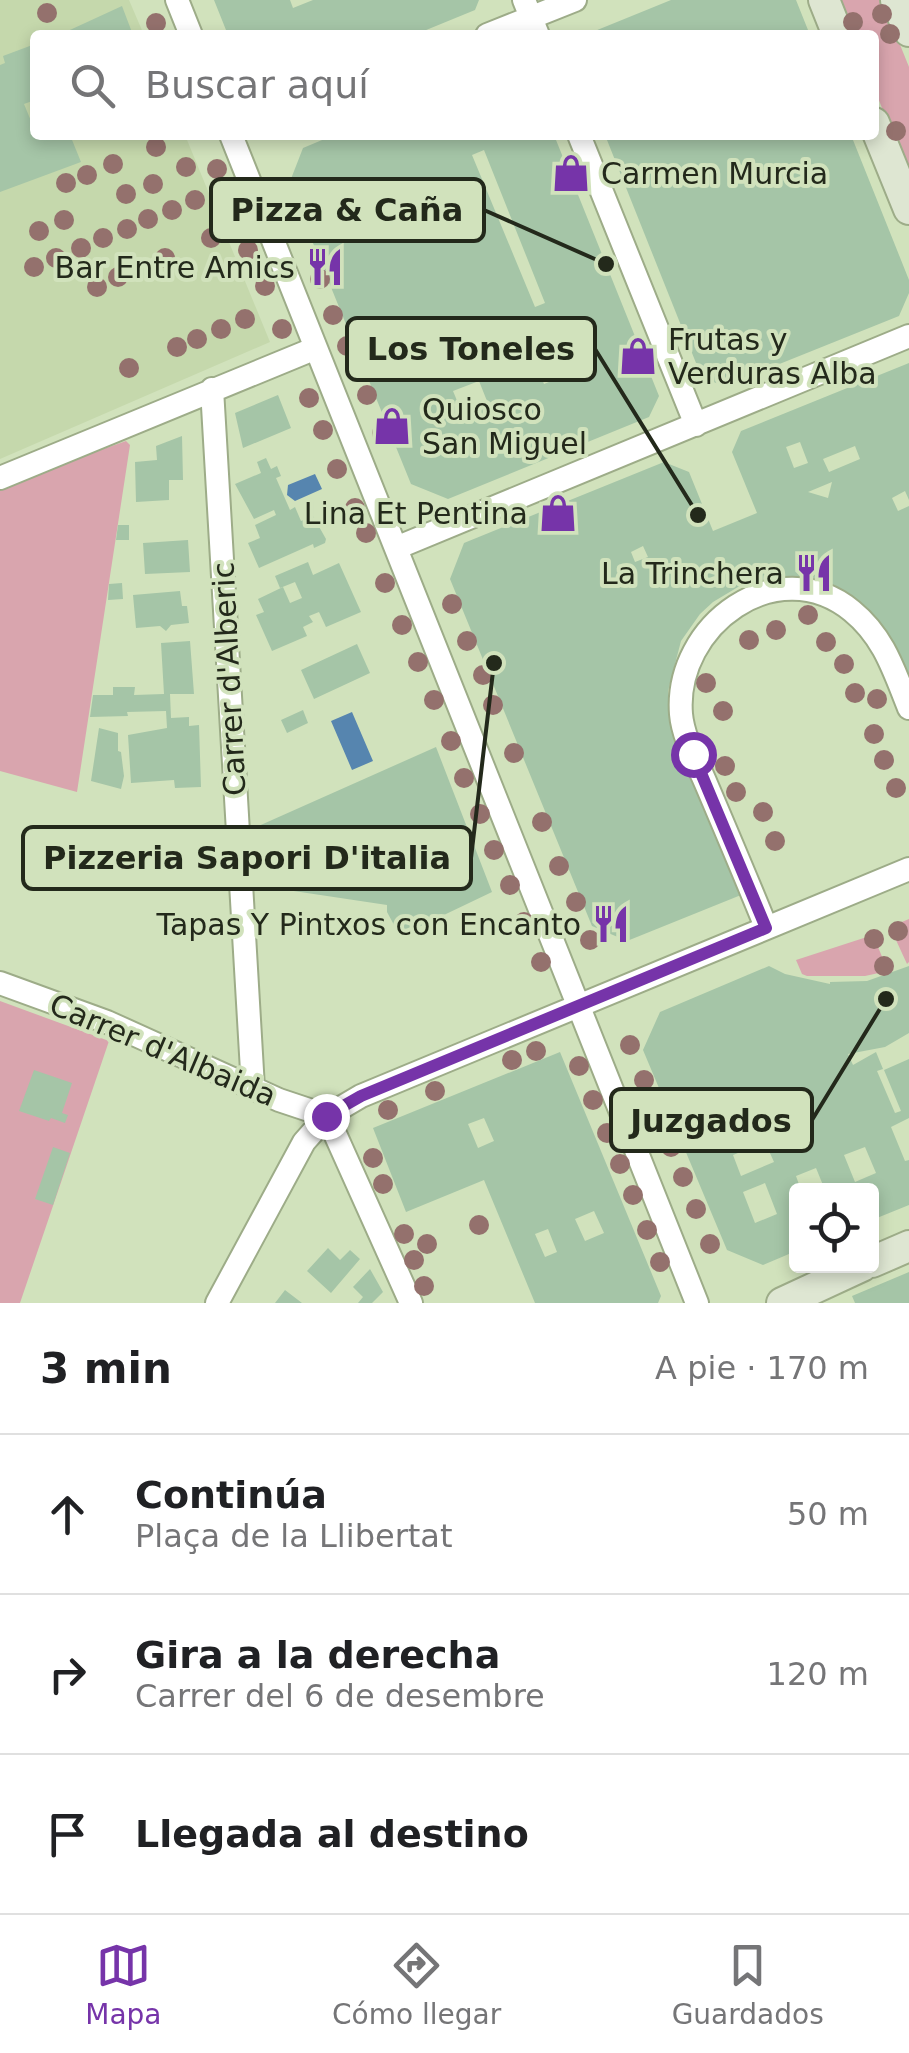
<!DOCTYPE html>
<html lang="es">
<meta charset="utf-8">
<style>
body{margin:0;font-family:"DejaVu Sans",sans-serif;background:#f6f6f6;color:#202124}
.controls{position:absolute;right:30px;bottom:30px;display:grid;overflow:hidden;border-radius:10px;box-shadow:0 5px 15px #0003}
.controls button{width:90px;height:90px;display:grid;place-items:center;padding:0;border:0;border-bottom:2px solid #e0e0e0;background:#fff;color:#202124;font:50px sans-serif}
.stop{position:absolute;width:30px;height:30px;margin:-22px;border:8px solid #7634a9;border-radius:50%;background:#fff}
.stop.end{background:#7634a9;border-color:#fff;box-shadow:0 2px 10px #0008}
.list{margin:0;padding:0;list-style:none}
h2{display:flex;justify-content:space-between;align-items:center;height:130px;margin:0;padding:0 40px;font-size:42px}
h2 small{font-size:32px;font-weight:400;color:#757577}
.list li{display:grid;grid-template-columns:65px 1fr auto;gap:30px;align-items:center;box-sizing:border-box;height:160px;padding:0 40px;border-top:2px solid #e0e0e0}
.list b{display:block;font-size:38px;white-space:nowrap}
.list p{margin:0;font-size:32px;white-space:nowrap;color:#757577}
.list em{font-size:32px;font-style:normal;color:#757577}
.icon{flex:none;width:55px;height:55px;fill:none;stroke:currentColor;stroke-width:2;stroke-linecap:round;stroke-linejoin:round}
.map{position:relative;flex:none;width:909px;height:1303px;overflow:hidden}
.search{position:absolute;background:#fff;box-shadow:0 5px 15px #0003;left:30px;right:30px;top:30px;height:110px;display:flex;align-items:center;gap:25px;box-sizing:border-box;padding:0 35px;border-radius:10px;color:#757577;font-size:38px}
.sheet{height:610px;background:#fff}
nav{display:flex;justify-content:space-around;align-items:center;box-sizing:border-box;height:140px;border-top:2px solid #e0e0e0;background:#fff;font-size:28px;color:#757577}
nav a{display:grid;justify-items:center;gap:5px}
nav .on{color:#7634a9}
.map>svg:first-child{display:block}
</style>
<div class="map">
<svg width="909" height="1303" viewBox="0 0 909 1303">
<rect width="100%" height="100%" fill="#d1e2bc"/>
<path fill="#c5d8ac" d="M 0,0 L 129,0 L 144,35 L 35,35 L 35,135 L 185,135 L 270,342 L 0,459 Z"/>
<path fill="#d9a5ae" d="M 839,0 L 882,0 L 909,67 L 909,175 L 874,88 L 874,35 L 853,35 Z
M 126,441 L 130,445 L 77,792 L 0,771 L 0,486 Z
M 909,919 L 909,962 L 907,964 L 890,927 Z
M 873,935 L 888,971 L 865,976 L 807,976 L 802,974 L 796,960 Z
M 0,1001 L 109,1041 L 20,1303 L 0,1303 Z"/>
<path fill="#5685af" d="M 315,474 L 322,489 L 295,501 L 287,495 L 288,485 Z
M 352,712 L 373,761 L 352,770 L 331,721 Z"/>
<path fill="#a5c5a7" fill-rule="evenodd" d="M 214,0 L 290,0 L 293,8 L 313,0 L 479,0 L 475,10 L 414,35 L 228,35 Z
M 671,0 L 796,0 L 810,35 L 585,35 Z
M 122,6 L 133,35 L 59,35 Z
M 35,44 L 35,100 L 24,104 L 31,121 L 35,120 L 35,135 L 70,135 L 81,162 L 0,192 L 0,65 L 5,63 L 3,56 Z
M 334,135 L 554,135 L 659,396 L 649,417 L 448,499 L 411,484 L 289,184 L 303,148 ZM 484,150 L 545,303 L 535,307 L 472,155 ZM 559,349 L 564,361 L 567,359 L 571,369 L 576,371 L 574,376 L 569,374 L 544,384 L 534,359 ZM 479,381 L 489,406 L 464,417 L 462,421 L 458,419 L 454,404 L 458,403 L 453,391 Z
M 605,135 L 851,135 L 909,280 L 909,293 L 899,316 L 725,386 L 702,378 Z
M 909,363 L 909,500 L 905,491 L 892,498 L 898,511 L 909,506 L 909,682 L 882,625 L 850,595 L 833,586 L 809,579 L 779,577 L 743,584 L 713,602 L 700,614 L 681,641 L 668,691 L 672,725 L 741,895 L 627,941 L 592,926 L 450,579 L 464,543 L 664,462 L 689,472 L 713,531 L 757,513 L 732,452 L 741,431 ZM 800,442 L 808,463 L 794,468 L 786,447 ZM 855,446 L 860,459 L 829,472 L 823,459 ZM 832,482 L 828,498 L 808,492 ZM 643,546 L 648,557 L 635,562 L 631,552 Z
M 278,395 L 291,428 L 243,448 L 235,413 Z
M 182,436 L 183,480 L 169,480 L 169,500 L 136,502 L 135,462 L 157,460 L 156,446 Z
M 266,458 L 271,469 L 277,466 L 281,476 L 276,478 L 290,510 L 295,507 L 301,521 L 313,516 L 326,539 L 325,543 L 314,548 L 313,544 L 259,568 L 248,543 L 260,538 L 255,525 L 276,515 L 274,510 L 254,519 L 235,484 L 261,473 L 257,462 Z
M 118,525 L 129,525 L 129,540 L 116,540 Z
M 188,540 L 190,572 L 145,574 L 143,543 Z
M 308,562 L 313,575 L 339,563 L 361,612 L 326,627 L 319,612 L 309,616 L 313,622 L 303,627 L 307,636 L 272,651 L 256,615 L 264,612 L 258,599 L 283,587 L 290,603 L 302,598 L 295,582 L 280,588 L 275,576 Z
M 122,583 L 123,599 L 108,600 L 109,584 Z
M 180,591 L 182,606 L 187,606 L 189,623 L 171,625 L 166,631 L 160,626 L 136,628 L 133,595 Z
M 190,641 L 194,694 L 170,694 L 171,718 L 189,717 L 189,726 L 199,725 L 201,787 L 175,788 L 174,780 L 131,783 L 128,735 L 167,728 L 166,711 L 127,712 L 128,716 L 90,717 L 93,695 L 113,695 L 113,687 L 135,687 L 134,695 L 164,694 L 161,643 Z
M 357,644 L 370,673 L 314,699 L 301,670 Z
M 303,710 L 308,723 L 287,733 L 281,720 Z
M 99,728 L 118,733 L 118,751 L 121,752 L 124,776 L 121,789 L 91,781 Z
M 436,747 L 492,892 L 400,936 L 387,912 L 387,905 L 267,887 L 247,831 Z
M 769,966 L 785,974 L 830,984 L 830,982 L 867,981 L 909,966 L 909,1033 L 885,1047 L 848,1054 L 853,1065 L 876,1052 L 883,1069 L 877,1071 L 895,1113 L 901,1111 L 884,1070 L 909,1059 L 909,1118 L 891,1127 L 905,1161 L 909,1160 L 909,1205 L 872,1220 L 872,1190 L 825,1190 L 816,1168 L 796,1176 L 801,1190 L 796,1190 L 796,1251 L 763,1265 L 727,1250 L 643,1050 L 660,1012 ZM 765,1142 L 774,1162 L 741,1176 L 733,1155 ZM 865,1147 L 876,1173 L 855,1182 L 844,1155 ZM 765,1183 L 777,1214 L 755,1223 L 743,1192 Z
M 560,1052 L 661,1296 L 658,1303 L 535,1303 L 484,1180 L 406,1212 L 373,1128 ZM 484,1118 L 494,1141 L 478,1148 L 468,1124 ZM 594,1211 L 604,1233 L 585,1241 L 575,1219 ZM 548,1229 L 557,1252 L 545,1257 L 535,1234 Z
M 34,1070 L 72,1083 L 62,1113 L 68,1115 L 65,1123 L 51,1118 L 49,1121 L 19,1111 Z
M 53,1147 L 70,1153 L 53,1205 L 35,1199 Z
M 328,1248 L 340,1260 L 350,1250 L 360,1259 L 331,1293 L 307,1271 Z
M 370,1269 L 383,1292 L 372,1303 L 358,1303 L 363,1297 L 353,1287 Z
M 909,1272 L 909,1303 L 855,1303 L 852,1296 Z
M 285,1290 L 302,1303 L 275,1303 Z"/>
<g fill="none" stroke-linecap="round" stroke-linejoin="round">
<g stroke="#9dac88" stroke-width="26">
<path id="street" d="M 177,0 L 191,35
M 524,0 L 538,35
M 487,35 L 575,0
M 231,135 L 697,1303
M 579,135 L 696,425
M 212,389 L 253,1088
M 0,478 L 316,348
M 396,548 L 909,336
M 766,927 C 747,880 727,833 707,786 C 698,764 683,738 681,714 C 674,625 777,550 852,611 C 884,637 894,671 909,708
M 0,983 L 107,1022 L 279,1100 L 327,1116
M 327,1116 L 411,1303
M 217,1303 L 304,1142 L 327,1116 L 361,1096 L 909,869"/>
</g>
<g stroke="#9dac88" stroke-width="34">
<path id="secondary" d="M 824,0 L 838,35
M 896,0 L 909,31
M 874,123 L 909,209
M 872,1262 L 909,1246
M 782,1303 L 862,1266"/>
</g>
<use href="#street" stroke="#fff" stroke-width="22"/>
<use href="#secondary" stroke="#dee6d2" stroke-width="30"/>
</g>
<g fill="#94716d">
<circle cx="47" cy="13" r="10"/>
<circle cx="882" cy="14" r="10"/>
<circle cx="853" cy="22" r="10"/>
<circle cx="156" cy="23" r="10"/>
<circle cx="890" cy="34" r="10"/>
<circle cx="896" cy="131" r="10"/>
<circle cx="156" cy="147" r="10"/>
<circle cx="113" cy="164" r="10"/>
<circle cx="186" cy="167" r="10"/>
<circle cx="217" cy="169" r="10"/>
<circle cx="87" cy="175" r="10"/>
<circle cx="66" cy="183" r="10"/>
<circle cx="153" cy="184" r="10"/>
<circle cx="126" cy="194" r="10"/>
<circle cx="195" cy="200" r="10"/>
<circle cx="172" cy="210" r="10"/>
<circle cx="148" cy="219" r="10"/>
<circle cx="64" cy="220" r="10"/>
<circle cx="127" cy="229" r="10"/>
<circle cx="39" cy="231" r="10"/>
<circle cx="103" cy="238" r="10"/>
<circle cx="211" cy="238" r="10"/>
<circle cx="81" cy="248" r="10"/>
<circle cx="248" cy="250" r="10"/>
<circle cx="56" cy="258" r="10"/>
<circle cx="165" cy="258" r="10"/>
<circle cx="34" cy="267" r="10"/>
<circle cx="118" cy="277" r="10"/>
<circle cx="320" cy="279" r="10"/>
<circle cx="265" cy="286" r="10"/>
<circle cx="97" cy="287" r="10"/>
<circle cx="333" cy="315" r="10"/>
<circle cx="245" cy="319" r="10"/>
<circle cx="221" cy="329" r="10"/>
<circle cx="282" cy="329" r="10"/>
<circle cx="197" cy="339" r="10"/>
<circle cx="347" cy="346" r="10"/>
<circle cx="177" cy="347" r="10"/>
<circle cx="129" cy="368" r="10"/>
<circle cx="367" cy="395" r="10"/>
<circle cx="309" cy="398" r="10"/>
<circle cx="323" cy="430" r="10"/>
<circle cx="382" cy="433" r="10"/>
<circle cx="337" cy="469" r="10"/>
<circle cx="355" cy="508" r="10"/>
<circle cx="366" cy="533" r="10"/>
<circle cx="385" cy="583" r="10"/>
<circle cx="452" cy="604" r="10"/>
<circle cx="808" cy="615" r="10"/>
<circle cx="402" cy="625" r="10"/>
<circle cx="776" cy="630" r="10"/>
<circle cx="749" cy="640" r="10"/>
<circle cx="467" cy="641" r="10"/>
<circle cx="826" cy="642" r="10"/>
<circle cx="418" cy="662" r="10"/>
<circle cx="844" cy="664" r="10"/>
<circle cx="483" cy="675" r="10"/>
<circle cx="706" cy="683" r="10"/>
<circle cx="855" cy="693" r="10"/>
<circle cx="877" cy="699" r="10"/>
<circle cx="434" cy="700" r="10"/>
<circle cx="493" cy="705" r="10"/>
<circle cx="723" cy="711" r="10"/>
<circle cx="874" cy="734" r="10"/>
<circle cx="451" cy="741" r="10"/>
<circle cx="514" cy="753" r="10"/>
<circle cx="884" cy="760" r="10"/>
<circle cx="725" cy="766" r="10"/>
<circle cx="464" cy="778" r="10"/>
<circle cx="896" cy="788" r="10"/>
<circle cx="736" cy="792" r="10"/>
<circle cx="763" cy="812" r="10"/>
<circle cx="480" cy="814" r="10"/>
<circle cx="542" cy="822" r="10"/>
<circle cx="775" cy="841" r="10"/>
<circle cx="494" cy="850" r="10"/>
<circle cx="559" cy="866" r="10"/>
<circle cx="510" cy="885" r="10"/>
<circle cx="576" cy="902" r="10"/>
<circle cx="524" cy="922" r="10"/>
<circle cx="898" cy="931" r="10"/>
<circle cx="874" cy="939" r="10"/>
<circle cx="590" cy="940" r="10"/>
<circle cx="541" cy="962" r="10"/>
<circle cx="884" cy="966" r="10"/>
<circle cx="630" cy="1045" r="10"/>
<circle cx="536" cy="1051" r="10"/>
<circle cx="512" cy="1060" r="10"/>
<circle cx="579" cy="1066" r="10"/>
<circle cx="644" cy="1080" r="10"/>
<circle cx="435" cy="1091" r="10"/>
<circle cx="593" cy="1100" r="10"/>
<circle cx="388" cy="1110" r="10"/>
<circle cx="607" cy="1133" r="10"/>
<circle cx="671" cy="1147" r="10"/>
<circle cx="373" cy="1158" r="10"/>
<circle cx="620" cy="1164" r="10"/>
<circle cx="683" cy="1177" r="10"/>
<circle cx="383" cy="1184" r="10"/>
<circle cx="633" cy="1195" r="10"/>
<circle cx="696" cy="1209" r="10"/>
<circle cx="479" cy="1225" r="10"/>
<circle cx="647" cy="1230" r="10"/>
<circle cx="404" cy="1234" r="10"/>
<circle cx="427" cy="1244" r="10"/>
<circle cx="710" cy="1244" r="10"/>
<circle cx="414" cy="1260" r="10"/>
<circle cx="660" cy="1262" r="10"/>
<circle cx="424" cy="1286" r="10"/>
</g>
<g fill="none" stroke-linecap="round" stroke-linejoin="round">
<path stroke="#7634a9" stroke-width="12" d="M 326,1116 L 361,1096 L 766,928 L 693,754"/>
</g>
<defs>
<g id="shop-bare" transform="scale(3)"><path d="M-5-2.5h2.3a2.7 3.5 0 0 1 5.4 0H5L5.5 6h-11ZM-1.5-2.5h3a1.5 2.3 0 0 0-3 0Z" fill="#7634a9" stroke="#d1e2bc" stroke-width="2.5" paint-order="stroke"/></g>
<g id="restaurant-bare" transform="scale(3)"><path d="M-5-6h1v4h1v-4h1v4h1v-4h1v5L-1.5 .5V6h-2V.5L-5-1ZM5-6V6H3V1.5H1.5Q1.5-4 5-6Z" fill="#7634a9" stroke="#d1e2bc" stroke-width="2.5" paint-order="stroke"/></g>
</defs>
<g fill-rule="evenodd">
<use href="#shop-bare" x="571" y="173"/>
<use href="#restaurant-bare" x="325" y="267"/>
<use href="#shop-bare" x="638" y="356"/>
<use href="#shop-bare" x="392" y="426"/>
<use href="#shop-bare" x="558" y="513"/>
<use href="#restaurant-bare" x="814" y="573"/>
<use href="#restaurant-bare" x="611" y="924"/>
</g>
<g text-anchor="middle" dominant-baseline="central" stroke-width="8" stroke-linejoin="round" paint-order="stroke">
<g font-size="30" fill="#23291b" stroke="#d1e2bc" text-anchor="end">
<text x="601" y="173" text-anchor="start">Carmen Murcia</text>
<text x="295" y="267">Bar Entre Amics</text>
<text x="668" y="339" text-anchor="start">Frutas y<tspan x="668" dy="34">Verduras Alba</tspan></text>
<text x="422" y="409" text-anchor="start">Quiosco<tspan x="422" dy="34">San Miguel</tspan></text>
<text x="528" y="513">Lina Et Pentina</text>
<text x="784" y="573">La Trinchera</text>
<text x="581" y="924">Tapas Y Pintxos con Encanto</text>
</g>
<g font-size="30" fill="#23291b" stroke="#d1e2bc">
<text transform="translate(229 679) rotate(-93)">Carrer d'Alberic</text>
<text transform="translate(163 1050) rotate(23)">Carrer d'Albaida</text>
</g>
</g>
<path fill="none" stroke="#23291b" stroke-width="4" d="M606 264L484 210M698 515L595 349M494 663L471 858M886 999L812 1120"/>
<g fill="#23291b" stroke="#d1e2bc" stroke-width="4">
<circle cx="606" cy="264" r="10"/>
<circle cx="698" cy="515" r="10"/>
<circle cx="494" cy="663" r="10"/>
<circle cx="886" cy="999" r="10"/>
</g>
<g fill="#d1e2bc" stroke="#23291b" stroke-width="4">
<rect x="211" y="179" width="273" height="62" rx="10"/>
<rect x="347" y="318" width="248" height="62" rx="10"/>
<rect x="23" y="827" width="448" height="62" rx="10"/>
<rect x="611" y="1089" width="201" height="62" rx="10"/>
</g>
<g font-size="32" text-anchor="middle" font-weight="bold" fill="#23291b">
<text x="347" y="221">Pizza &amp; Caña</text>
<text x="471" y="360">Los Toneles</text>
<text x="247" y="869">Pizzeria Sapori D'italia</text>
<text x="711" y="1132">Juzgados</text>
</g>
</svg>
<div class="controls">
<button><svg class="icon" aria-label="locate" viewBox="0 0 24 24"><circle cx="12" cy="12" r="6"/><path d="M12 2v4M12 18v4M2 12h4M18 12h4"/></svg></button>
</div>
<div class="stop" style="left:693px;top:754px"></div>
<div class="stop end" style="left:326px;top:1116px"></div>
<div class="search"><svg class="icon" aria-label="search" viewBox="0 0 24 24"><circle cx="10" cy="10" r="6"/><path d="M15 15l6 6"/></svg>Buscar aquí</div>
</div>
<section class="sheet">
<h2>3 min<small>A pie · 170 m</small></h2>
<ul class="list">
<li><svg class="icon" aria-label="ahead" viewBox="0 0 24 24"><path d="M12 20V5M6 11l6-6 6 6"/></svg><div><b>Continúa</b><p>Plaça de la Llibertat</p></div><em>50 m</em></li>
<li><svg class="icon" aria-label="right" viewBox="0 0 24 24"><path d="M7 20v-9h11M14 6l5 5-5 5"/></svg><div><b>Gira a la derecha</b><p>Carrer del 6 de desembre</p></div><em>120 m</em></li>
<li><svg class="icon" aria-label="arrive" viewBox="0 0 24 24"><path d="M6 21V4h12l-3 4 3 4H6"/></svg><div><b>Llegada al destino</b></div></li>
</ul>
</section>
<nav>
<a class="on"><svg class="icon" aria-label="map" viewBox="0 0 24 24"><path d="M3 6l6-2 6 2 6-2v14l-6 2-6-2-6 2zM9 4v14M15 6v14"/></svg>Mapa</a>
<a><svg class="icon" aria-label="directions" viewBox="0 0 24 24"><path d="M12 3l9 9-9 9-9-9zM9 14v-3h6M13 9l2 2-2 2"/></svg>Cómo llegar</a>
<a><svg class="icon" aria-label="saved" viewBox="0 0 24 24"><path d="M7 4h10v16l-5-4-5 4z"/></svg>Guardados</a>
</nav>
